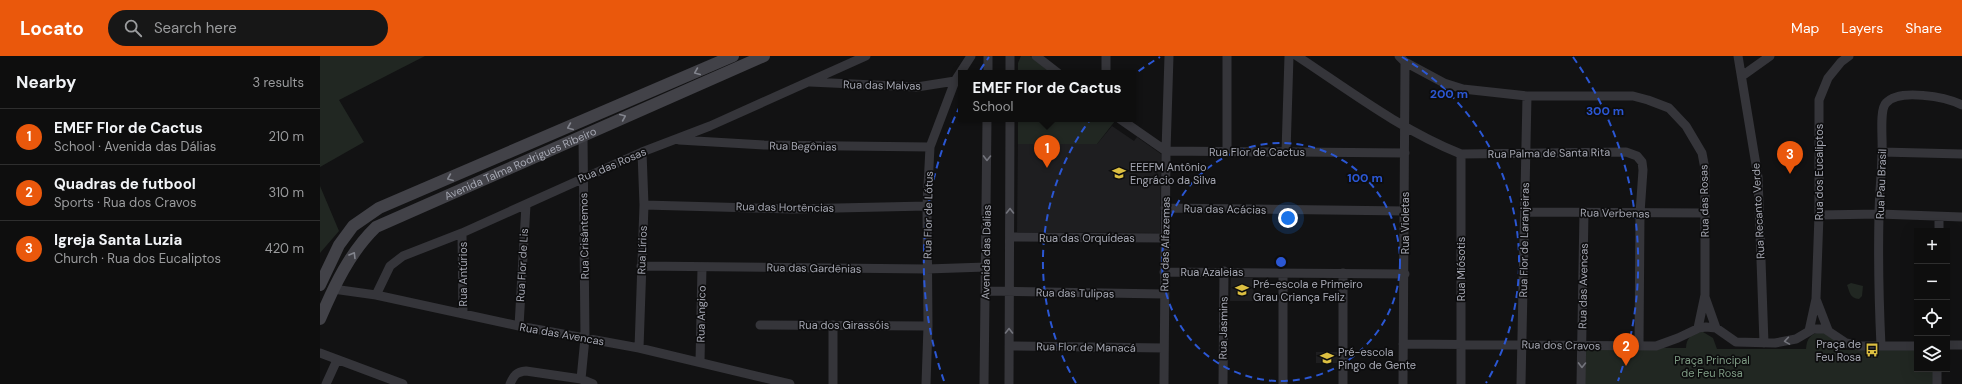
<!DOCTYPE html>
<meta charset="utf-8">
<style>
body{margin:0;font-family:"DM Sans",sans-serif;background:#171717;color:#f1f3f6}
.controls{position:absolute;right:12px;bottom:12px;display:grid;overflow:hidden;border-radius:0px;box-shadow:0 4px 16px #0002}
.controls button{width:36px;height:36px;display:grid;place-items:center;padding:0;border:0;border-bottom:1px solid #2e2e2e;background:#0e0e0e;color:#f1f3f6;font:20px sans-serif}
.you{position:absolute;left:968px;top:162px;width:14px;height:14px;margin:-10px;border:3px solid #fff;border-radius:50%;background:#1a73e8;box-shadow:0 0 0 6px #1a73e833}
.badge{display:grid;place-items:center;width:26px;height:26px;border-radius:50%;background:#ea580c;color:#fff;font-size:13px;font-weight:700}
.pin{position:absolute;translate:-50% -33px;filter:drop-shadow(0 1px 2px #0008)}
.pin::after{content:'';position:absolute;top:21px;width:14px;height:12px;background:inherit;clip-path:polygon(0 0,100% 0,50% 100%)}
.popup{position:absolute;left:638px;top:14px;width:178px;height:52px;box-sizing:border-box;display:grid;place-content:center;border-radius:0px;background:#0e0e0e;filter:drop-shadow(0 1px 3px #0005);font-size:13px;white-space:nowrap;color:#9b9c9e}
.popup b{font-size:15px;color:#f1f3f6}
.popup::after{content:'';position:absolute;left:50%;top:100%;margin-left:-8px;border:8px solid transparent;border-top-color:#0e0e0e}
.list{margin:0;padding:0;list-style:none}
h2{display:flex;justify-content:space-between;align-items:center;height:52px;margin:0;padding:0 16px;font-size:17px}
h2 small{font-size:13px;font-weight:400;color:#9b9c9e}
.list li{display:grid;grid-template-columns:26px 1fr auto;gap:12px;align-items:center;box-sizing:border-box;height:56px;padding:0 16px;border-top:1px solid #2e2e2e}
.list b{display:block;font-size:15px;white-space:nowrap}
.list p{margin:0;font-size:13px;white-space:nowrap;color:#9b9c9e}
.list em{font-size:13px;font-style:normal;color:#9b9c9e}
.icon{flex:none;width:22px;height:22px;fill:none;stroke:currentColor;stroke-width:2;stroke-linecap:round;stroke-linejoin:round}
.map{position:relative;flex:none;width:1642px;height:328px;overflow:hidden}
header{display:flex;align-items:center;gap:24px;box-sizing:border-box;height:56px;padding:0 20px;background:#ea580c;color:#fff}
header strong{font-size:19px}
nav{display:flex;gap:22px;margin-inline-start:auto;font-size:14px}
.search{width:280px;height:36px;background:#171717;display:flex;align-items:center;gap:10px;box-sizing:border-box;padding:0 14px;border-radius:22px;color:#9b9c9e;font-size:15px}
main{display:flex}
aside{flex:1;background:#0e0e0e}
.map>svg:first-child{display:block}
</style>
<header>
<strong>Locato</strong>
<div class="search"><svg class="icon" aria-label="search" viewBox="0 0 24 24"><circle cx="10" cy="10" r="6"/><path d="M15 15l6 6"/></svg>Search here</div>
<nav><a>Map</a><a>Layers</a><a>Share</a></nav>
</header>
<main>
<aside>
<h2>Nearby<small>3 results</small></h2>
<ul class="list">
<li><span class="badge">1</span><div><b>EMEF Flor de Cactus</b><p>School · Avenida das Dálias</p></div><em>210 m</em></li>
<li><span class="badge">2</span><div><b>Quadras de futbool</b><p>Sports · Rua dos Cravos</p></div><em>310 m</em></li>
<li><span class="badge">3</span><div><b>Igreja Santa Luzia</b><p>Church · Rua dos Eucaliptos</p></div><em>420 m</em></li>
</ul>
</aside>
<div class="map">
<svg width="1642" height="328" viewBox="0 0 1642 328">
<rect width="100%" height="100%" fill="#121213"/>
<path fill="#1e1e20" d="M 792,70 L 814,85 L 817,81 L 841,98 L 840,177 L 697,176 L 698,88 L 777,88 Z
M 911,222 L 933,222 L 934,245 L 910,245 Z
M 996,296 L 1018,296 L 1018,307 L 996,307 Z"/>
<path fill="#212722" d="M 0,0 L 105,0 L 19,44 L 44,86 L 0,111 Z
M 701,0 L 710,0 L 732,17 L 698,17 L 698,7 Z
M 698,63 L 793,63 L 795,65 L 777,88 L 698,88 Z
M 0,130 L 19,175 L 0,197 Z
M 1531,227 L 1543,230 L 1542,240 L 1539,243 C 1530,242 1530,237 1527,229 Z
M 1503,275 L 1516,285 L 1516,294 L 1597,294 L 1597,313 L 1616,313 L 1616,328 L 1264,328 L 1264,292 L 1366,292 C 1366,282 1373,276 1383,276 L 1393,282 L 1397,293 L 1486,293 C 1487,281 1491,278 1503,275 Z"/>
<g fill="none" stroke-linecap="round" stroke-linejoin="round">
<path stroke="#35353a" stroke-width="9" d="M 716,0 L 738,17
M 977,0 C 1030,35 1081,74 1141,98 L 1306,96 L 1317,100 L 1322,106 L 1323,114 L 1320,157 L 1319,290
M 1079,0 L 1085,6 L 1124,27 L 1143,33 L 1207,40 L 1313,40 L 1328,44 L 1349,52 L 1366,70 L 1382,97 L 1385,113 L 1385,239 L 1378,272
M 1418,0 L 1438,121 L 1444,287
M 668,17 L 668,0
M 690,17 L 690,0
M 786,17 L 786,0
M 1422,20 L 1450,0
M 490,26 L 597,31 L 635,25
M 800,63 L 846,95 L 1085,97
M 359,84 L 444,89 L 610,91
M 907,96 L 907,0
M 966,96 L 969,0
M 1562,96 L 1642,98
M 1141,98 L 1141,328
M 324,149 L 472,153 L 607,150
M 845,152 L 1085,155
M 1206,156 L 1385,157
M 1499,159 L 1559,158 L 1642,161
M 1619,175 L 1619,161
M 142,177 L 143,258
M 690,181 L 845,182
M 321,210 L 607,213 L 666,211
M 844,216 L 1085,218
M 1023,217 L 1023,328
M 13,233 L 56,239 L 199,270 L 319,292 L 470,328
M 665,235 L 844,238
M 56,239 L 70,210 L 83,200 L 142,177 L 322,96 L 390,70 L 546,0
M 1385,241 L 1396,272
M 1496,243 L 1508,274
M 440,269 L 608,270
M 513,269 L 513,328
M 199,270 L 206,149
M 1489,275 L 1496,243 L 1499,159 L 1499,44 L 1508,22 L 1521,6 L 1529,0
M 1083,288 L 1336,290 L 1358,282 L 1379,272 L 1386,271 L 1396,272 L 1416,286 L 1455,287 L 1476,283 L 1493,273 L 1505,273 L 1526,287 L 1540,290 L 1597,290
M 1627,289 L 1642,289
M 689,290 L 844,292
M 1561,290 C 1559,247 1558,202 1559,159 C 1559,138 1562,116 1562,95 C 1563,84 1559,54 1566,47 C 1579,32 1626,41 1642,49
M 319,292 L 324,149 L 322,96
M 0,297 L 83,328
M 380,306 L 382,211
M 261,323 L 265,282 L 263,79
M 6,328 L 17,304
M 190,328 C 194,319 196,316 206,315 L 261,323 L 273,328
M 606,328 L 608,270 L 607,150 L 610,91 L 635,25 L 651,0
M 664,328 L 667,63
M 689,328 L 690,63
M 844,328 L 846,95 L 849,0
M 903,328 L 904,215
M 963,328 L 963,217
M 1083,328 L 1085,6
M 1201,328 L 1207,40
M 1261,328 L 1264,156
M 1617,328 L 1617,313"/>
<g stroke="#424248" stroke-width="12">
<path d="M 0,229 L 19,189 L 33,170 L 59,152 L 413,0"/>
<path id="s1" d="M 0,263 C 14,230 30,196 56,171 L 444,0"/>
</g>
</g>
<defs><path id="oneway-chevron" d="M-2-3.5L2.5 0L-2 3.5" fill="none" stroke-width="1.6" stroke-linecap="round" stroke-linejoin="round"/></defs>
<g stroke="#82848d">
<use href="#oneway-chevron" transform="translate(377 16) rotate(157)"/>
<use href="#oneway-chevron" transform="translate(303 61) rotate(-23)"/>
<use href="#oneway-chevron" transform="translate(250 71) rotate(157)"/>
<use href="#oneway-chevron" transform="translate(130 122) rotate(157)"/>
<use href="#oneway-chevron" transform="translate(33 199) rotate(-59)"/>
</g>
<g stroke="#73747c">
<use href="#oneway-chevron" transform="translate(667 102) rotate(91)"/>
<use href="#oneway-chevron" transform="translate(690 155) rotate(-90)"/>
<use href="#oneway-chevron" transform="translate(689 275) rotate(-90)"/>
<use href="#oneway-chevron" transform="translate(1467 285) rotate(171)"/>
<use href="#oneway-chevron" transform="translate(1262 309) rotate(91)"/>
</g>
<g fill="none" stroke="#2b57d4" stroke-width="2" stroke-dasharray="7 5">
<circle cx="961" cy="206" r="119"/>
<path d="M756 327A238 238 0 0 1 840 1M1082 1A238 238 0 0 1 1166 327"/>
<path d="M624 325A357 357 0 0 1 669 1M1253 1A357 357 0 0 1 1298 325"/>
</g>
<defs>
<g id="school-bare" transform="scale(1.08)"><path d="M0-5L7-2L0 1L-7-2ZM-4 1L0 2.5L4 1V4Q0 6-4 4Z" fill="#dcbf41" stroke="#0d0d0e" stroke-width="2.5" paint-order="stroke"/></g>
<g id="bus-bare" transform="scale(1.08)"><path d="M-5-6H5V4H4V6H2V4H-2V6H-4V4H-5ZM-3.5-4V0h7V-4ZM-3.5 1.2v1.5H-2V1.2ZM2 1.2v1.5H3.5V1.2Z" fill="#dcbf41" stroke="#0d0d0e" stroke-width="2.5" paint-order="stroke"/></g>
</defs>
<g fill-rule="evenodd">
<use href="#school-bare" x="799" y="117"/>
<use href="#school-bare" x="922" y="234"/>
<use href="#bus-bare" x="1552" y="294"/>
<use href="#school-bare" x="1007" y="302"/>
</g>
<g text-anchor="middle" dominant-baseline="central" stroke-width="3.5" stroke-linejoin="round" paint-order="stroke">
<g font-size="11" fill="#a5a7b2" stroke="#0d0d0e">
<text transform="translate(562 29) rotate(1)">Rua das Malvas</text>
<text transform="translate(483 90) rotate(1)">Rua Begônias</text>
<text x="937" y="96">Rua Flor de Cactus</text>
<text transform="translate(1229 97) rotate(-1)">Rua Palma de Santa Rita</text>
<text stroke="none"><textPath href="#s1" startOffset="266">Avenida Talma Rodrigues Ribeiro</textPath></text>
<text transform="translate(292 109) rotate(-23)">Rua das Rosas</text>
<text transform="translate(1499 116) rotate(-90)">Rua dos Eucaliptos</text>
<text transform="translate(1561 128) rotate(-88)">Rua Pau Brasil</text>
<text transform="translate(1384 145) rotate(-91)">Rua das Rosas</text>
<text transform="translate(465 151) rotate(1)">Rua das Hortências</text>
<text transform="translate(905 153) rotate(1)">Rua das Acácias</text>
<text transform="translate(1438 155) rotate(-93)">Rua Recanto Verde</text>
<text transform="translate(1295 157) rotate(1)">Rua Verbenas</text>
<text transform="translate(608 159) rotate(-89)">Rua Flor de Lótus</text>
<text transform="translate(1085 167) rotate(-90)">Rua Violetas</text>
<text transform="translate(264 180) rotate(-91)">Rua Crisântemos</text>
<text x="767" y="182">Rua das Orquídeas</text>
<text transform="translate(1204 184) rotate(-89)">Rua Flor de Laranjeiras</text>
<text transform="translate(845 188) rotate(-89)">Rua das Alfazemas</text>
<text transform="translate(322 194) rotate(-88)">Rua Lírios</text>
<text transform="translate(666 196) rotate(-89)">Avenida das Dálias</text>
<text transform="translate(202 209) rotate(-87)">Rua Flor de Lis</text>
<text transform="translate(494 212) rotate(1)">Rua das Gardênias</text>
<text transform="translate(1141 213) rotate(-90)">Rua Miósotis</text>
<text x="892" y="216">Rua Azaleias</text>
<text transform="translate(143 218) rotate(-90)">Rua Antúrios</text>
<text transform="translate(1263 230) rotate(-89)">Rua das Avencas</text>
<text transform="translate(755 237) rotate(1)">Rua das Tulipas</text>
<text transform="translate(381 258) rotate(-89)">Rua Angico</text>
<text x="524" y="269">Rua dos Girassóis</text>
<text transform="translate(903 272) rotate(-89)">Rua Jasmins</text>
<text transform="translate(242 278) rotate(10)">Rua das Avencas</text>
<text transform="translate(1241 289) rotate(1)">Rua dos Cravos</text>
<text transform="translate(766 291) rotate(1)">Rua Flor de Manacá</text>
</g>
<g font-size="11" fill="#a5a7b2" stroke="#0d0d0e" text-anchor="start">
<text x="810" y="111">EEEFM Antônio<tspan x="810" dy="13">Engrácio da Silva</tspan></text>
<text x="933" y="228">Pré-escola e Primeiro<tspan x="933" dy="13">Grau Criança Feliz</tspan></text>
<text x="1541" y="288" text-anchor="end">Praça de<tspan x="1541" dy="13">Feu Rosa</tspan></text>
<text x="1018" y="296">Pré-escola<tspan x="1018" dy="13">Pingo de Gente</tspan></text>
</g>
<g font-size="11" fill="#7e9b84" stroke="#0d0d0e">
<text x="1392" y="304">Praça Principal<tspan x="1392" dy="13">de Feu Rosa</tspan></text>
</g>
</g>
<circle cx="961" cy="206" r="6" fill="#2b57d4" stroke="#0d0d0e" stroke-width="2"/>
<g font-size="12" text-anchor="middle" font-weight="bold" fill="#2b57d4" stroke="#0d0d0e" stroke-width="3.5" stroke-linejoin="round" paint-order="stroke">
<text x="1129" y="42">200 m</text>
<text x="1285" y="59">300 m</text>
<text x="1045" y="126">100 m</text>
</g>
</svg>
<div class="controls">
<button>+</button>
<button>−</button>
<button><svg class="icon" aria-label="locate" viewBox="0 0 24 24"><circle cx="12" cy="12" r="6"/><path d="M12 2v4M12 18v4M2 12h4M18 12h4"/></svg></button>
<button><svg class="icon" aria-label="layers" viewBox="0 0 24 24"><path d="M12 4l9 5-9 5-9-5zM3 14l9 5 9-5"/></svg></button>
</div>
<div class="you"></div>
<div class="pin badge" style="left:727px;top:112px">1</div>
<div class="popup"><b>EMEF Flor de Cactus</b>School</div>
<div class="pin badge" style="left:1306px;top:310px">2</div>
<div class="pin badge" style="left:1470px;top:118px">3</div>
</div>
</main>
